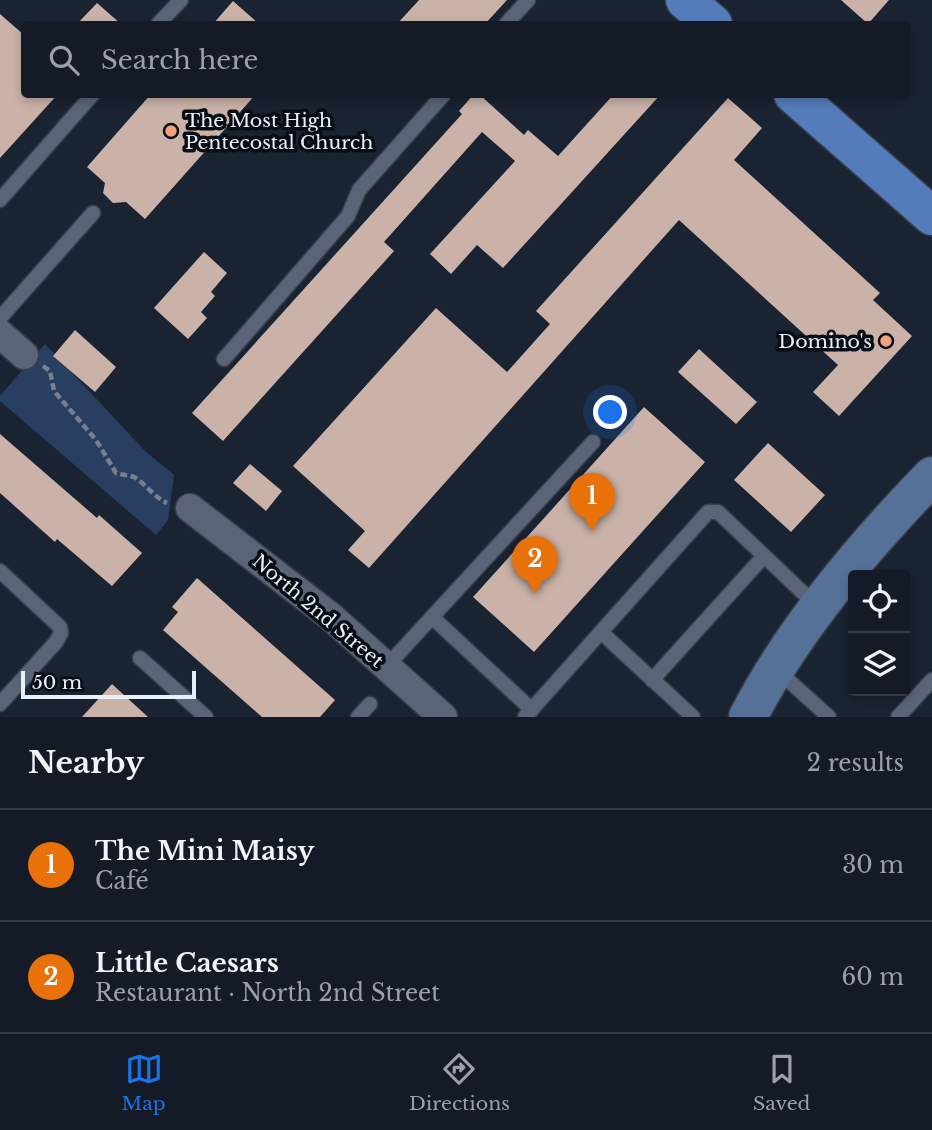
<!DOCTYPE html>
<meta charset="utf-8">
<style>
body{margin:0;font-family:"Libre Baskerville",serif;background:#212732;color:#f1f3f6}
.controls{position:absolute;right:21px;bottom:21px;display:grid;overflow:hidden;border-radius:7px;box-shadow:0 4px 10px #0003}
.controls button{width:63px;height:63px;display:grid;place-items:center;padding:0;border:0;border-bottom:2px solid #333843;background:#141a26;color:#f1f3f6;font:35px sans-serif}
.scale{position:absolute;left:21px;bottom:18px;width:175px;box-sizing:border-box;padding-left:7px;border:4px solid #e8eff9;border-top:0;font-size:19px;line-height:24px;white-space:nowrap;color:#e8eff9;-webkit-text-stroke:5px #080c13;paint-order:stroke}
.you{position:absolute;left:611px;top:413px;width:24px;height:24px;margin:-18px;border:5px solid #fff;border-radius:50%;background:#1a73e8;box-shadow:0 0 0 10px #1a73e833}
.badge{display:grid;place-items:center;width:46px;height:46px;border-radius:50%;background:#1a73e8;color:#fff;font-size:23px;font-weight:700}
.pin{position:absolute;translate:-50% -58px;filter:drop-shadow(0 2px 4px #0008)}
.pin::after{content:'';position:absolute;top:37px;width:24px;height:21px;background:inherit;clip-path:polygon(0 0,100% 0,50% 100%)}
.list{margin:0;padding:0;list-style:none}
h2{display:flex;justify-content:space-between;align-items:center;height:91px;margin:0;padding:0 28px;font-size:30px}
h2 small{font-size:23px;font-weight:400;color:#9da1a7}
.list li{display:grid;grid-template-columns:46px 1fr auto;gap:21px;align-items:center;box-sizing:border-box;height:112px;padding:0 28px;border-top:2px solid #333843}
.list b{display:block;font-size:26px;white-space:nowrap}
.list p{margin:0;font-size:23px;white-space:nowrap;color:#9da1a7}
.list em{font-size:23px;font-style:normal;color:#9da1a7}
.icon{flex:none;width:38px;height:38px;fill:none;stroke:currentColor;stroke-width:2;stroke-linecap:round;stroke-linejoin:round}
.map{position:relative;flex:none;width:932px;height:717px;overflow:hidden}
.search{position:absolute;background:#141a26;box-shadow:0 4px 10px #0003;left:21px;right:21px;top:21px;height:77px;display:flex;align-items:center;gap:18px;box-sizing:border-box;padding:0 24px;border-radius:7px;color:#9da1a7;font-size:26px}
.sheet{height:315px;background:#141a26}
nav{display:flex;justify-content:space-around;align-items:center;box-sizing:border-box;height:98px;border-top:2px solid #333843;background:#141a26;font-size:19px;color:#9da1a7}
nav a{display:grid;justify-items:center;gap:4px}
nav .on{color:#1a73e8}
.map>svg:first-child{display:block}
</style>
<div class="map">
<svg width="932" height="717" viewBox="0 0 932 717">
<rect width="100%" height="100%" fill="#1a2332"/>
<path fill="#283f62" d="M 45,344 L 146,452 L 174,475 L 168,520 L 156,535 L 0,401 L 0,396 Z"/>
<path fill="#cab2a8" d="M 419,0 L 507,0 L 485,24 L 397,24 Z
M 841,0 L 889,0 L 868,24 Z
M 233,1 L 259,24 L 213,24 Z
M 97,3 L 121,24 L 77,24 Z
M 0,14 L 24,35 L 24,94 L 58,94 L 0,158 Z
M 151,94 L 256,94 L 145,219 L 126,202 L 113,203 L 103,193 L 105,183 L 87,167 Z
M 474,94 L 479,94 L 524,135 L 528,130 L 558,156 L 614,94 L 661,94 L 503,268 L 477,245 L 451,274 L 430,254 L 515,161 L 482,132 L 384,242 L 394,251 L 223,441 L 192,413 L 462,114 L 459,111 Z
M 728,98 L 762,128 L 734,160 L 880,293 L 873,300 L 912,336 L 839,416 L 813,392 L 838,365 L 679,220 L 369,568 L 348,550 L 365,531 L 293,466 L 436,308 L 507,372 L 550,324 L 536,311 Z
M 204,252 L 227,273 L 211,292 L 215,296 L 201,312 L 207,318 L 188,339 L 154,308 Z
M 75,330 L 116,367 L 95,392 L 53,356 Z
M 699,349 L 757,402 L 736,424 L 678,372 Z
M 644,407 L 705,462 L 534,652 L 473,597 Z
M 0,434 L 97,518 L 99,515 L 142,553 L 112,586 L 57,539 L 55,542 L 0,493 Z
M 768,443 L 825,495 L 791,532 L 734,480 Z
M 250,464 L 282,491 L 266,511 L 233,483 Z
M 197,578 L 335,700 L 320,717 L 262,717 L 163,630 L 178,612 L 172,607 Z
M 112,684 L 148,717 L 82,717 Z"/>
<g fill="none" stroke-linecap="round" stroke-linejoin="round">
<g stroke="#373e4a" stroke-width="17">
<path id="service" d="M 158,24 L 181,0
M 506,24 L 528,0
M 0,200 L 93,94
M 0,318 L 93,213
M 224,359 L 348,216 L 359,190 L 444,94
M 0,571 L 60,627 L 61,633 L 56,642 L 0,704
M 432,617 L 532,710
M 601,632 L 693,717
M 140,658 L 206,717
M 386,667 L 593,442
M 777,670 L 829,717
M 652,680 L 764,556
M 358,717 L 370,704
M 525,717 L 708,512 L 718,512 L 817,606
M 898,717 L 932,680"/>
</g>
<g stroke="#373e4a" stroke-width="31">
<path id="minor" d="M 0,334 L 24,355
M 190,508 L 330,616 L 443,717"/>
</g>
<g stroke="#373e4a" stroke-width="41">
<path id="secondary" d="M 748,717 C 793,629 863,547 932,476"/>
</g>
<g stroke="#373e4a" stroke-width="41">
<path id="primary" d="M 685,0 L 713,24
M 793,94 L 932,216"/>
</g>
<path stroke="#78808d" stroke-width="4.5" stroke-dasharray="7 3.5" stroke-linecap="butt" d="M 43,366 L 50,371 L 54,391 L 96,440 L 116,473 C 122,475 128,475 134,477 C 146,484 154,497 167,503"/>
<use href="#service" stroke="#596576" stroke-width="14"/>
<use href="#minor" stroke="#596576" stroke-width="28"/>
<use href="#secondary" stroke="#567198" stroke-width="38"/>
<use href="#primary" stroke="#547cba" stroke-width="38"/>
</g>
<g fill="#f2a17e" stroke="#080c13" stroke-width="2.5">
<circle cx="171" cy="131" r="7"/>
<circle cx="886" cy="341" r="7"/>
</g>
<g text-anchor="middle" dominant-baseline="central" stroke-width="7" stroke-linejoin="round" paint-order="stroke">
<g font-size="19" fill="#e8eff9" stroke="#080c13" text-anchor="start">
<text x="185" y="120">The Most High<tspan x="185" dy="22">Pentecostal Church</tspan></text>
<text x="872" y="341" text-anchor="end">Domino's</text>
</g>
<g font-size="19" fill="#e8eff9" stroke="#080c13">
<text transform="translate(318 611) rotate(40)">North 2nd Street</text>
</g>
</g>
</svg>
<div class="controls">
<button><svg class="icon" aria-label="locate" viewBox="0 0 24 24"><circle cx="12" cy="12" r="6"/><path d="M12 2v4M12 18v4M2 12h4M18 12h4"/></svg></button>
<button><svg class="icon" aria-label="layers" viewBox="0 0 24 24"><path d="M12 4l9 5-9 5-9-5zM3 14l9 5 9-5"/></svg></button>
</div>
<div class="scale">50 m</div>
<div class="you"></div>
<div class="pin badge" style="left:592px;top:531px;background:#e8710a">1</div>
<div class="pin badge" style="left:535px;top:594px;background:#e8710a">2</div>
<div class="search"><svg class="icon" aria-label="search" viewBox="0 0 24 24"><circle cx="10" cy="10" r="6"/><path d="M15 15l6 6"/></svg>Search here</div>
</div>
<section class="sheet">
<h2>Nearby<small>2 results</small></h2>
<ul class="list">
<li><span class="badge" style="background:#e8710a">1</span><div><b>The Mini Maisy</b><p>Café</p></div><em>30 m</em></li>
<li><span class="badge" style="background:#e8710a">2</span><div><b>Little Caesars</b><p>Restaurant · North 2nd Street</p></div><em>60 m</em></li>
</ul>
</section>
<nav>
<a class="on"><svg class="icon" aria-label="map" viewBox="0 0 24 24"><path d="M3 6l6-2 6 2 6-2v14l-6 2-6-2-6 2zM9 4v14M15 6v14"/></svg>Map</a>
<a><svg class="icon" aria-label="directions" viewBox="0 0 24 24"><path d="M12 3l9 9-9 9-9-9zM9 14v-3h6M13 9l2 2-2 2"/></svg>Directions</a>
<a><svg class="icon" aria-label="saved" viewBox="0 0 24 24"><path d="M7 4h10v16l-5-4-5 4z"/></svg>Saved</a>
</nav>
